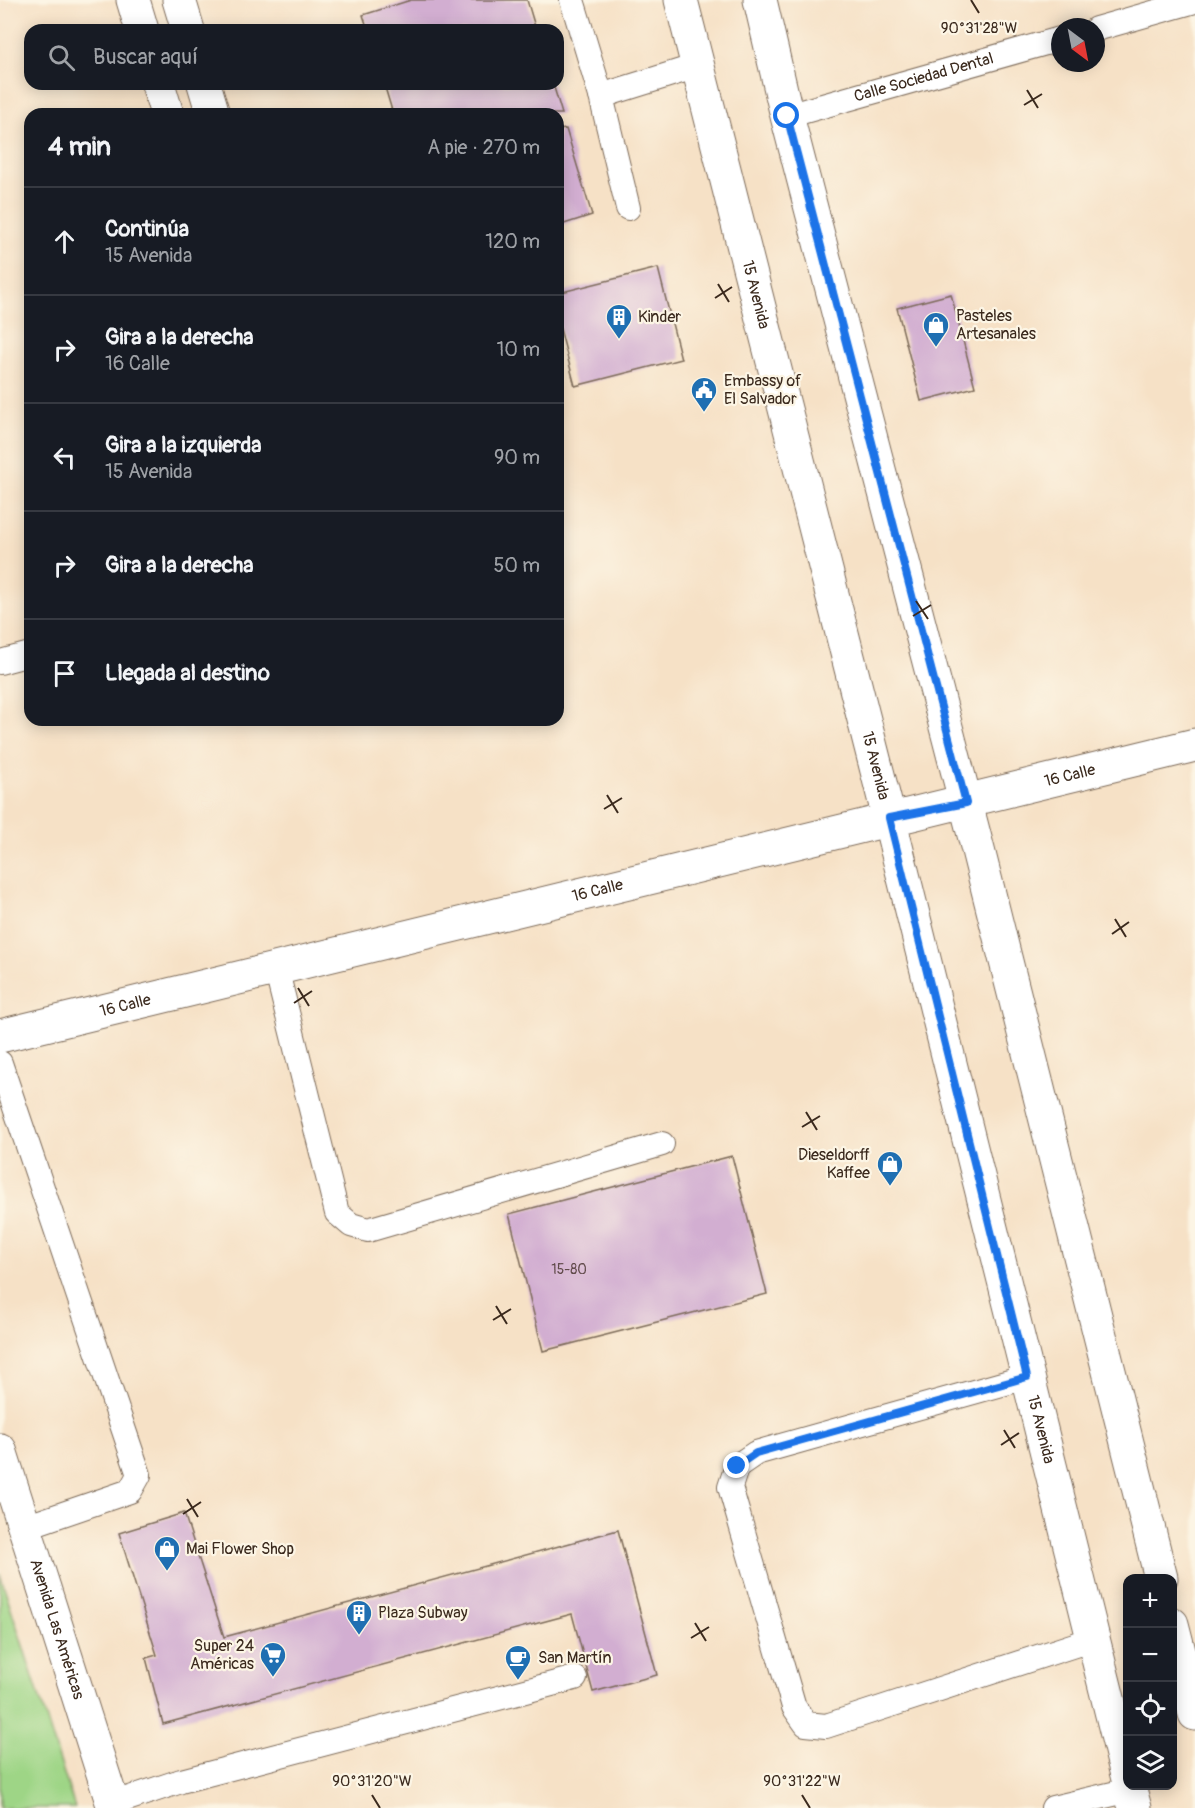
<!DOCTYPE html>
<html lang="es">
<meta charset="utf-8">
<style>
body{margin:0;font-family:Pangolin,sans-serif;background:#242831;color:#f1f3f6}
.controls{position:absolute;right:18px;bottom:18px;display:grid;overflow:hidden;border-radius:12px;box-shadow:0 3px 15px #0003}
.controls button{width:54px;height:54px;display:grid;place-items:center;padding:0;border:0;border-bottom:2px solid #363941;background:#171b24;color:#f1f3f6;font:30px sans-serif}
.compass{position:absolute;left:1051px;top:18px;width:54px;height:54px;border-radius:50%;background:#171b24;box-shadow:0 3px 15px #0003;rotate:148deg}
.stop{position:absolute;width:18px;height:18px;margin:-14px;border:4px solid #1a73e8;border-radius:50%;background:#fff}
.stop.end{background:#1a73e8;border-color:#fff;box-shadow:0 2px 6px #0008}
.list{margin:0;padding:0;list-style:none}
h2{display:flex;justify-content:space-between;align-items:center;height:78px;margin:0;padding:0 24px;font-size:26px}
h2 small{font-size:20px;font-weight:400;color:#9ea1a6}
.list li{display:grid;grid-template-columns:39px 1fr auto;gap:18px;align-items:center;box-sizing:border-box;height:108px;padding:0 24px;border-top:2px solid #363941}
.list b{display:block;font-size:22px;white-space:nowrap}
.list p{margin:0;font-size:20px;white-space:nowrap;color:#9ea1a6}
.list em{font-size:20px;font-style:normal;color:#9ea1a6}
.icon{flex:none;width:33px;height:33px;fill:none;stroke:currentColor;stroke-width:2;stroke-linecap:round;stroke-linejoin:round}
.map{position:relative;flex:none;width:1195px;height:1808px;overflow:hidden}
.search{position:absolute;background:#171b24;box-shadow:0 3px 15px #0003;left:24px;top:24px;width:540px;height:66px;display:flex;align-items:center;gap:15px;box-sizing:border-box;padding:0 21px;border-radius:18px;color:#9ea1a6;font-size:22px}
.panel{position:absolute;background:#171b24;box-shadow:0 3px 15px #0003;left:24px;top:108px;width:540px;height:618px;border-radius:18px}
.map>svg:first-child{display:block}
</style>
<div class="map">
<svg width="1195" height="1808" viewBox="0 0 1195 1808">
<rect width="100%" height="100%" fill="#fcf5e5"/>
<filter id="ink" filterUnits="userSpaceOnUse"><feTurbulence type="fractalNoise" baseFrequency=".0167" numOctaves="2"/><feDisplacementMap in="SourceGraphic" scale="12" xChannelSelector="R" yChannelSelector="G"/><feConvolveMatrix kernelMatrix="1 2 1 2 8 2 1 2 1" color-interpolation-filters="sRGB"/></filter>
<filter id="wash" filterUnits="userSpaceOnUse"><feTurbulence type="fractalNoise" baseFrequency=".008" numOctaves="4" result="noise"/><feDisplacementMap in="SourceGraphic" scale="24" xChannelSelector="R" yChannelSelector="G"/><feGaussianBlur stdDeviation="1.35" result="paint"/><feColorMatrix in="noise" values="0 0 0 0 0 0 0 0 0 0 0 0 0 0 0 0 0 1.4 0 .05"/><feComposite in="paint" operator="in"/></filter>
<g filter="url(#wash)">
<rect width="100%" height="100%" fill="#f6e1c6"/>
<path fill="#9ed586" stroke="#6c8052" stroke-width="1.5" d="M 0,1574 L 75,1808 L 0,1808 Z"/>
<g id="blocks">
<path fill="#d2aed1" d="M 411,0 L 527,0 L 536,30 L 368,30 L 363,15 Z
M 384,84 L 553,84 L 562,114 L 393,114 Z
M 566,129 L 592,215 L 558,226 L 558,130 Z
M 658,268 L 681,359 L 575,386 L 558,321 L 558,293 Z
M 951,294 L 975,387 L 921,401 L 897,308 Z
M 732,1156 L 767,1294 L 543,1351 L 509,1214 Z
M 184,1513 L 224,1637 L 618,1530 L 657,1675 L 593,1692 L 572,1614 L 163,1724 L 146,1658 L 157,1655 L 119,1533 Z"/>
</g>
</g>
<g filter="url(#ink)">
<use href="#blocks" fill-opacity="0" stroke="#7c6a59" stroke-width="1.5"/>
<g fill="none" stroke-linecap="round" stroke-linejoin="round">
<g stroke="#7c6a59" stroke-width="26">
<g id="lane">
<path d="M 572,0 L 601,96"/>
<path d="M 1096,29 L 1195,1"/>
<path id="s1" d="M 787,116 L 1060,39"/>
<path d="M 628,208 L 601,96 L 697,66"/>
<path d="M 0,662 L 30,654"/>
<path d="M 276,968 L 337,1213 L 351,1225 L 368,1230 L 662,1144"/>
<path d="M 0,1063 L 139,1475 L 130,1491 L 25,1527"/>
<path d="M 1027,1377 L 756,1453 L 737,1466 L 730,1487 L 794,1707 L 806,1724 L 826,1726 L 1093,1639"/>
<path d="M 112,1804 L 181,1781 L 575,1678"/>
<path d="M 1053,1808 L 1130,1790"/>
</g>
</g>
<g stroke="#7c6a59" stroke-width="35">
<g id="street">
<path d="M 133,0 L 142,30"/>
<path d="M 179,0 L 188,30"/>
<path d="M 158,84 L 167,114"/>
<path d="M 204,84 L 213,114"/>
<path id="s2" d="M 0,1036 L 1195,745"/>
</g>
</g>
<g stroke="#7c6a59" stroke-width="35">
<g id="secondary">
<path id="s3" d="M 681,0 L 889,818 L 1128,1779"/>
<path d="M 760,0 L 787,116 L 978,850 L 1161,1578"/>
<path d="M 1172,1624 L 1195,1714"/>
<path d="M 1129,1786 L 1135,1808"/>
</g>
</g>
<g stroke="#7c6a59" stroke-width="35">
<g id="primary">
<path id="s4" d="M 0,1450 L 114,1808"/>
</g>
</g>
<use href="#lane" stroke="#fff" stroke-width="24"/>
<use href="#street" stroke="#fff" stroke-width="33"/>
<use href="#secondary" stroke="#fff" stroke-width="33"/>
<use href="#primary" stroke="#fff" stroke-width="33"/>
</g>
</g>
<g fill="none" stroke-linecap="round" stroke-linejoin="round" filter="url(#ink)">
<path stroke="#1a73e8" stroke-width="8" d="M 737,1466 L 756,1453 L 1027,1377 L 889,818 L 966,803 L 787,116"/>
</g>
<path fill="none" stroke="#3b2a1e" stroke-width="2" d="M 971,0 L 979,13M 1027,90 L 1038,108M 1024,105 L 1042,94M 718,284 L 729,302M 715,298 L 732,287M 916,601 L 928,619M 913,616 L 931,605M 607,795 L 618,813M 604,809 L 622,798M 1115,919 L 1126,937M 1112,934 L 1129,922M 298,988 L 309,1006M 294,1003 L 312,991M 806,1112 L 817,1130M 802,1127 L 820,1116M 496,1306 L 507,1324M 493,1320 L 511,1309M 1004,1430 L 1015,1448M 1001,1445 L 1019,1433M 187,1499 L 198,1517M 183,1514 L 201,1502M 695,1623 L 706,1641M 691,1638 L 709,1627M 372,1795 L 380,1808M 802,1795 L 810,1808"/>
<defs>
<g id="building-pin" transform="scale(1.35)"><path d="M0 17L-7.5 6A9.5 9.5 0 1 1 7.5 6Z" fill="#1f6fb2" stroke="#fcf5e5"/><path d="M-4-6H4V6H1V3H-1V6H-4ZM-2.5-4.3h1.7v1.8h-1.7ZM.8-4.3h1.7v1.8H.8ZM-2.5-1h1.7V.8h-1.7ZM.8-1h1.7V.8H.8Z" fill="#fff"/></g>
<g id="shop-pin" transform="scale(1.35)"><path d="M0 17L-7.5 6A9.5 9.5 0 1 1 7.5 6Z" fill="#1f6fb2" stroke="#fcf5e5"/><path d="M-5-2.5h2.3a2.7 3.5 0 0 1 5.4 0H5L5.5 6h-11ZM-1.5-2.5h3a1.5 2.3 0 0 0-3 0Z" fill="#fff"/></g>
<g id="civic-pin" transform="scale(1.35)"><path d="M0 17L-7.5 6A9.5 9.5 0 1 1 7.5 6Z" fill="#1f6fb2" stroke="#fcf5e5"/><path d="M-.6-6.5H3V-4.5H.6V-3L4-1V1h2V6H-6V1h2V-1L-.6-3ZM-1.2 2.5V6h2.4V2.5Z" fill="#fff"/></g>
<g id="supermarket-pin" transform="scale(1.35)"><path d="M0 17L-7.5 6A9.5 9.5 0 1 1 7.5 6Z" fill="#1f6fb2" stroke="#fcf5e5"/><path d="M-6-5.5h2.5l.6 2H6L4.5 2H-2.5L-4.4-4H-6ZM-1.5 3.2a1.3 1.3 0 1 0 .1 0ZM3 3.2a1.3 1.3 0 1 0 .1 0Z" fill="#fff"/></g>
<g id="cafe-pin" transform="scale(1.35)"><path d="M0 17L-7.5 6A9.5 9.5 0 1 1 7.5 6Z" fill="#1f6fb2" stroke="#fcf5e5"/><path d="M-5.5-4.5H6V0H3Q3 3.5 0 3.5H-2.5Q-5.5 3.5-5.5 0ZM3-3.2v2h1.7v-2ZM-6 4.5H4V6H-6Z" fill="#fff"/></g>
</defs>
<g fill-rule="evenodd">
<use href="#building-pin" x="619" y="317"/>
<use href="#shop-pin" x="936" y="325"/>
<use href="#civic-pin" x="704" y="390"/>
<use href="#shop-pin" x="890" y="1164"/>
<use href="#shop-pin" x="167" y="1549"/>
<use href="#building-pin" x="359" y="1613"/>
<use href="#supermarket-pin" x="273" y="1655"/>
<use href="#cafe-pin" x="518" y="1658"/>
</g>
<g text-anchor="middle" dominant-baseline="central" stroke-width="4.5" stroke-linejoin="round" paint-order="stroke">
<g font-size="14" fill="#614b4b">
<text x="569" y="1269">15-80</text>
</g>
<g font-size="16" fill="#3b2a1e" stroke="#fcf5e5">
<text stroke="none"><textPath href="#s1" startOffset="142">Calle Sociedad Dental</textPath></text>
<text stroke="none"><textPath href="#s3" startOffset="304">15 Avenida</textPath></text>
<text stroke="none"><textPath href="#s3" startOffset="790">15 Avenida</textPath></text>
<text stroke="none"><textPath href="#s2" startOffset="1101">16 Calle</textPath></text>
<text stroke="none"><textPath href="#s2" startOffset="615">16 Calle</textPath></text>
<text stroke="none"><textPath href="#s2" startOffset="129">16 Calle</textPath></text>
<text stroke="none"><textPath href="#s3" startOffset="1474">15 Avenida</textPath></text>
<text stroke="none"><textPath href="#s4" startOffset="188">Avenida Las Américas</textPath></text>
</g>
<g font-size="16" fill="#3b2a1e" stroke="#fcf5e5" text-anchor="start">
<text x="956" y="316">Pasteles<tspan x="956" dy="18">Artesanales</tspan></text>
<text x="638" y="317">Kinder</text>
<text x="724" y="381">Embassy of<tspan x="724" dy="18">El Salvador</tspan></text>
<text x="870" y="1155" text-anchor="end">Dieseldorff<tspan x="870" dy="18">Kaffee</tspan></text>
<text x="186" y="1549">Mai Flower Shop</text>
<text x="378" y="1613">Plaza Subway</text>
<text x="254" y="1646" text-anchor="end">Super 24<tspan x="254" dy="18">Américas</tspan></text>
<text x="538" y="1658">San Martín</text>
</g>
</g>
<g font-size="15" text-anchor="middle" fill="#3b2a1e" stroke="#fcf5e5" stroke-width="4.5" stroke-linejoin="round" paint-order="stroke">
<text x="979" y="33">90°31'28"W</text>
<text x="372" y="1786">90°31'20"W</text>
<text x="802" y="1786">90°31'22"W</text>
</g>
</svg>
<div class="controls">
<button>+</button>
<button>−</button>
<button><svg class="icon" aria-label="locate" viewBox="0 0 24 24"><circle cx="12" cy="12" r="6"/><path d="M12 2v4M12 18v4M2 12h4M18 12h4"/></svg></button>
<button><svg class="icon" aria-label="layers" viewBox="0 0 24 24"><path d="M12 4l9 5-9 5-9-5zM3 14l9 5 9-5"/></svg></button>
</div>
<svg class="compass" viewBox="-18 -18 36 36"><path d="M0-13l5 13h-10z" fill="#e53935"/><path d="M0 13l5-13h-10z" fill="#9ea1a6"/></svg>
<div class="stop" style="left:787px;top:116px"></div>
<div class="stop end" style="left:737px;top:1466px"></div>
<div class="search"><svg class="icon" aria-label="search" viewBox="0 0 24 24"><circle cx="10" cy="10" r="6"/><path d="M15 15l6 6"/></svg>Buscar aquí</div>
<section class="panel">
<h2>4 min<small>A pie · 270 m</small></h2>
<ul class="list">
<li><svg class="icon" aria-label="ahead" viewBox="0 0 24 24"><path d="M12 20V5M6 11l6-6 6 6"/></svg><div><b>Continúa</b><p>15 Avenida</p></div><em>120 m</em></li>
<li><svg class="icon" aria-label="right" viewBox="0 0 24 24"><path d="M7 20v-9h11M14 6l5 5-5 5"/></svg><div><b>Gira a la derecha</b><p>16 Calle</p></div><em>10 m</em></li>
<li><svg class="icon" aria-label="left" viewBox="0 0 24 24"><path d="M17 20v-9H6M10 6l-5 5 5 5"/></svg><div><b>Gira a la izquierda</b><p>15 Avenida</p></div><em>90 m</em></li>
<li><svg class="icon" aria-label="right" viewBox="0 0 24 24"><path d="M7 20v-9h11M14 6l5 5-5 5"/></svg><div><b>Gira a la derecha</b></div><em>50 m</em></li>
<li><svg class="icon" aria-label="arrive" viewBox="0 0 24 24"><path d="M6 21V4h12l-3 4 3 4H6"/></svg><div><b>Llegada al destino</b></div></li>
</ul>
</section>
</div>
